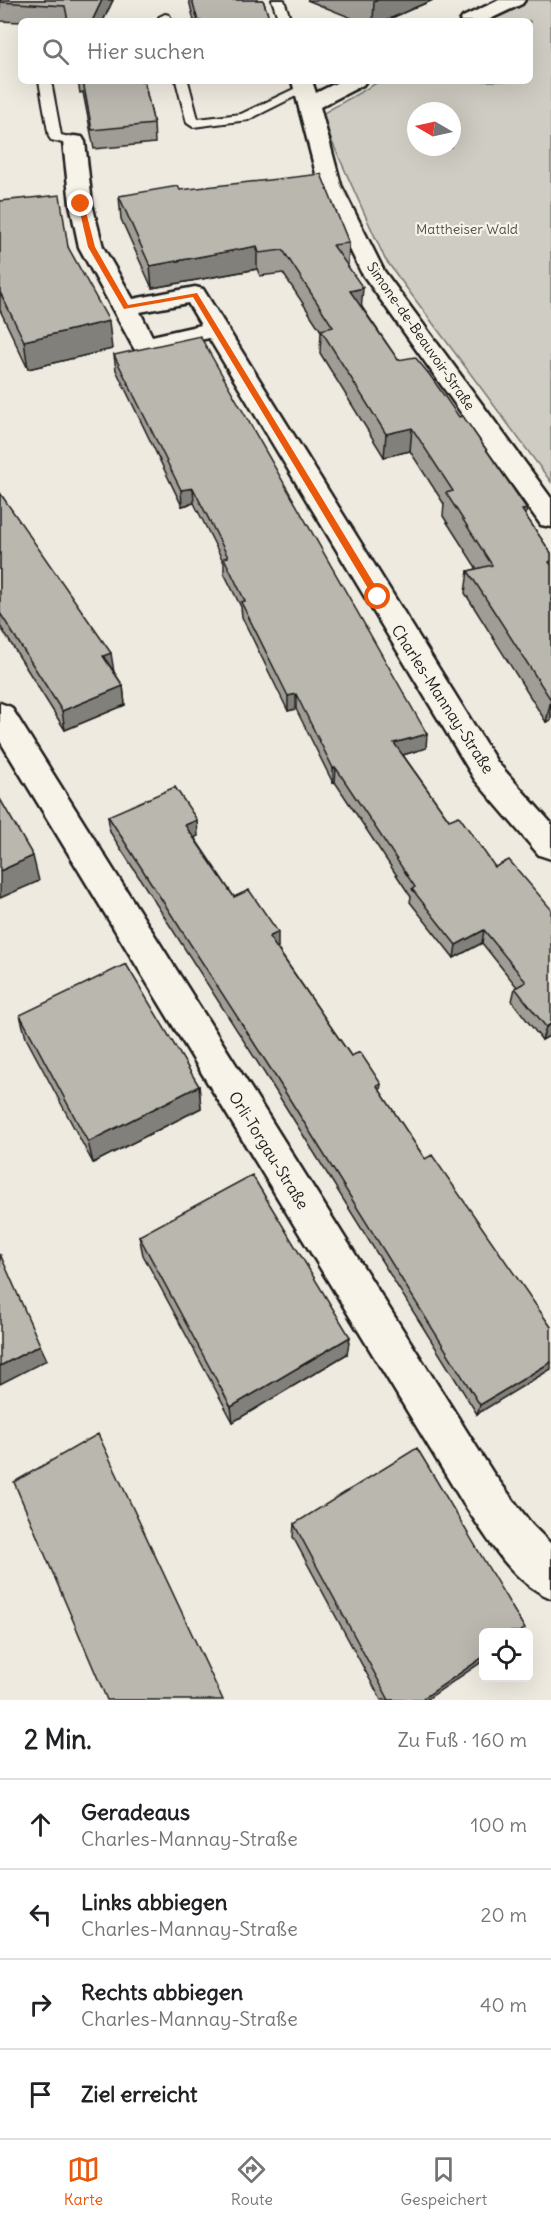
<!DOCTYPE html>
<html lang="de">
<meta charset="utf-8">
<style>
body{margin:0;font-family:Delius,sans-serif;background:#f6f6f6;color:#202124}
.controls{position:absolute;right:18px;bottom:18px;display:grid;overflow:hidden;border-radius:9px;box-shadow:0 6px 24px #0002}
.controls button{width:54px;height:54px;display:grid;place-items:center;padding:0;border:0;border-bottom:2px solid #e0e0e0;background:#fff;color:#202124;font:30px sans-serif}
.compass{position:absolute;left:407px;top:102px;width:54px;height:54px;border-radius:50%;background:#fff;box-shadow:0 6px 24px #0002;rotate:279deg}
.stop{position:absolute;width:18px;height:18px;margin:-14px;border:4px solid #ea580c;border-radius:50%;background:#fff}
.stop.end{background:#ea580c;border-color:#fff;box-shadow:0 2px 6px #0008}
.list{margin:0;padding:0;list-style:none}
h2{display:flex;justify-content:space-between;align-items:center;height:78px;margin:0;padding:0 24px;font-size:26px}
h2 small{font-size:20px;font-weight:400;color:#757577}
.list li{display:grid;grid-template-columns:39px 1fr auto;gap:18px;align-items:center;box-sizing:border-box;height:90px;padding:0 24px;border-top:2px solid #e0e0e0}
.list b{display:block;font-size:22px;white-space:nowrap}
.list p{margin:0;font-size:20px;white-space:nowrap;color:#757577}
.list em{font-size:20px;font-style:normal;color:#757577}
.icon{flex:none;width:33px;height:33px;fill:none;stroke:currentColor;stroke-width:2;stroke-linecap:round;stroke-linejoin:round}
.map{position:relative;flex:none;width:551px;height:1700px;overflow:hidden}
.search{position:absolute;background:#fff;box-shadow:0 6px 24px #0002;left:18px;right:18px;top:18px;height:66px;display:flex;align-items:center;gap:15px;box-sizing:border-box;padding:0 21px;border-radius:9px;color:#757577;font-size:22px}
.sheet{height:438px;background:#fff}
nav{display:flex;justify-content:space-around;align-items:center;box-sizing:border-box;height:84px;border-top:2px solid #e0e0e0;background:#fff;font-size:16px;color:#757577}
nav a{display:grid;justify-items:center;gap:3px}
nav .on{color:#ea580c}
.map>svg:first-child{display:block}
</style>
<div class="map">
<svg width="551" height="1700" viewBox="0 0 551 1700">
<rect width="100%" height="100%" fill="#eeeae0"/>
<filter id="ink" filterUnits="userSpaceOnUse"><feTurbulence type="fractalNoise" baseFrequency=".0167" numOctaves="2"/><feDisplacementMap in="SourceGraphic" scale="12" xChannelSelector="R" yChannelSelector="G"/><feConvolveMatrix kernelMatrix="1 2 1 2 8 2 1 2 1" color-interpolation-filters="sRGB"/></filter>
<g filter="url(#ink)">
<path fill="#cfccc3" stroke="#767470" stroke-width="1.5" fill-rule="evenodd" d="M 524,0 L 551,0 L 551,482 L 385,259 L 320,115 L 380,81 L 530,81 L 530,21 L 487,21 ZM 416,111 L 452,111 L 452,147 L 416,147 Z"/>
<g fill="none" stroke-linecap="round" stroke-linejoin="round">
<g stroke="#1c1c1c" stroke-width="4">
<path id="service" d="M 272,0 L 284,0 L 291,21 L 279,21 Z
M 165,14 L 169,15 L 172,21 L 160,21 L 159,17 Z
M 39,81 L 51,81 L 61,135 L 78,139 L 80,142 L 78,145 L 74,146 L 51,140 L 49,137 Z
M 176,81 L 188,81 L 198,119 L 241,114 L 300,86 L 308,86 L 310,89 L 248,120 L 193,127 L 187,123 Z"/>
</g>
<g stroke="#1c1c1c" stroke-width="5">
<path id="minor" d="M 499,0 L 525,0 L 522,4 L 486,21 L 460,21 L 463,17 Z
M 292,81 L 312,81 L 316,93 L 340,81 L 366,81 L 363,85 L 320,107 L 341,185 L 384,271 L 551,498 L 551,527 L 541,525 L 361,272 L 319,185 Z
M 74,136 L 82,137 L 85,142 L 92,204 L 103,247 L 133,299 L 195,287 L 203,289 L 497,762 L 551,823 L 551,859 L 539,855 L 475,780 L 209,338 L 144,353 L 135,350 L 132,345 L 79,247 L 70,204 L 63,142 L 66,137 ZM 188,303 L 201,325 L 152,336 L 140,312 Z
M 0,703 L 11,707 L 493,1473 L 532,1525 L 551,1544 L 551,1598 C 511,1582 487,1537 463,1503 L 0,741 Z"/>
</g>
<use href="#service" fill="#f7f3e8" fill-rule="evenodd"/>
<use href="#minor" fill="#f7f3e8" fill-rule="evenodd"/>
</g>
<path fill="#a09d96" stroke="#1c1c1c" stroke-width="1.5" d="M 0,0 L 113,0 L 103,21 L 21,21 L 21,22 L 0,21 Z
M 189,0 L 263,0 L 270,21 L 194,21 Z
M 307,0 L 433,0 L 414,8 L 385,21 L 359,21 Z
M 78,81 L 144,81 L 154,124 L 155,143 L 94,149 L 83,92 L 80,93 Z
M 180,190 L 349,243 L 348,265 L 347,265 L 362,307 L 398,360 L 459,417 L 527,509 L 525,515 L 551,553 L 551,720 L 546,722 L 465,593 L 468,571 L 477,569 L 443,516 L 444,504 L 410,451 L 384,457 L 320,353 L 321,331 L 283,273 L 260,276 L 257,269 L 152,288 L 121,219 L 119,196 Z
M 0,201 L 68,247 L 112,349 L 28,369 L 0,310 Z
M 114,355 L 426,748 L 403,755 L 449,820 L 551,1035 L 542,1040 L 512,1001 L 515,988 L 517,987 L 482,943 L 454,958 L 410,902 L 411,897 L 335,782 L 333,783 L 296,709 L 288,711 L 242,617 L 241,607 L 224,573 L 224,563 L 194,503 L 182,506 L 116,370 Z
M 0,493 L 123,686 L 125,705 L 65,730 L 0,626 Z
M 108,816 L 198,836 L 194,837 L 234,897 L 278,947 L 277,948 L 351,1056 L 381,1084 L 380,1091 L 425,1159 L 551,1327 L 477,1414 L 272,1085 L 110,832 Z
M 20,1015 L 199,1086 L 201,1108 L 93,1163 L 26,1038 Z
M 139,1236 L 347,1354 L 233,1422 L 143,1255 Z
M 294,1524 L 426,1700 L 381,1700 L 293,1537 Z"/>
<path fill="#82807a" stroke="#1c1c1c" stroke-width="1.5" d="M 102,0 L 113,0 L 103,21 L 92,21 Z
M 378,0 L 433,0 L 414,8 L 385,21 L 373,21 L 374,2 Z
M 257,246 L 257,269 L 152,288 L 150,266 Z
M 363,288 L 361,311 L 350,291 Z
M 109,321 L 112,349 L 28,369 L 24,341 Z
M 412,428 L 410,451 L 384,457 L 386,434 Z
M 193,488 L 194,503 L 182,506 L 181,490 Z
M 527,509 L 523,531 L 522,510 Z
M 111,653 L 114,672 L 103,656 Z
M 123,686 L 125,705 L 65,730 L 62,711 Z
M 296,694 L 296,709 L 288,711 L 288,696 Z
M 551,700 L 551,720 L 546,722 Z
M 427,734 L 426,748 L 393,758 L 394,743 Z
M 333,768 L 336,768 L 335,782 L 333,783 Z
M 197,820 L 198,836 L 187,841 L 185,825 Z
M 33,856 L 39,881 L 0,898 L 0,871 Z
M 484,930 L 482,943 L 454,958 L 456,945 Z
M 278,932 L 278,947 L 269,952 L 269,937 Z
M 551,1024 L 551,1035 L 542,1040 L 546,1027 Z
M 199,1086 L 201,1108 L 93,1163 L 88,1142 Z
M 350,1337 L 347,1354 L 233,1422 L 231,1407 Z
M 40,1345 L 47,1360 L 0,1384 L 0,1366 Z
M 551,1362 L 551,1369 L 477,1414 L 480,1405 Z
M 483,1657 L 483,1661 L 426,1700 L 421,1700 Z"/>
<path fill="#bab7af" stroke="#1c1c1c" stroke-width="1.5" d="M 0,0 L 102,0 L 92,21 L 68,21 L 65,6 L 0,2 Z
M 192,0 L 263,0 L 270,21 L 198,21 Z
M 83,81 L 144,81 L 154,124 L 92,130 Z
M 321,174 L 349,243 L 333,245 L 363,288 L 350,291 L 398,360 L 415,357 L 429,374 L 459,417 L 463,416 L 527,509 L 522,510 L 551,553 L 551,561 L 549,562 L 551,565 L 551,700 L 468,571 L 492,565 L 446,493 L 453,491 L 412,428 L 386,434 L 321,330 L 333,327 L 283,250 L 259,253 L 257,246 L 150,266 L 119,196 L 178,186 L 180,190 Z
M 60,195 L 68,247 L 109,321 L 24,341 L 0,292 L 0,201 Z
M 200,336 L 427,734 L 394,743 L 449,820 L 459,816 L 495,867 L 509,860 L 551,909 L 551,1024 L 546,1027 L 515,988 L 526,982 L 484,930 L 456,945 L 412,889 L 415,887 L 336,768 L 333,768 L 296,694 L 288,696 L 241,602 L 245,601 L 224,558 L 228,557 L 193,488 L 181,490 L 114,355 Z
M 0,493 L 111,653 L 103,656 L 123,686 L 62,711 L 0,613 Z
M 175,787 L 197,820 L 185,825 L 234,897 L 249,890 L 278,932 L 269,937 L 351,1056 L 360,1052 L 381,1084 L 377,1086 L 425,1159 L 432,1155 L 551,1327 L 551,1362 L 480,1405 L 272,1071 L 108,816 Z
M 0,799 L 33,856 L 0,871 Z
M 126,964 L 199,1086 L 88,1142 L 20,1015 Z
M 252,1175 L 350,1337 L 231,1407 L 139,1236 Z
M 0,1254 L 40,1345 L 0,1366 Z
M 98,1434 L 223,1700 L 107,1700 L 14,1482 Z
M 417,1448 L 525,1629 L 519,1632 L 483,1632 L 483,1657 L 421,1700 L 389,1700 L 294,1524 Z"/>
</g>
<path fill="#ea580c" d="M 81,202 L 84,204 L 95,247 L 128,305 L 197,293 L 381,595 L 381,600 L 375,600 L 193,297 L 124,309 L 88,247 L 78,204 Z"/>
<g text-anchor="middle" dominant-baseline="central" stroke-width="4.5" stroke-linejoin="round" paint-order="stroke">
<g font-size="14" fill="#52514e" stroke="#f7f3e8">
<text x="467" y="229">Mattheiser Wald</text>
</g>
<g font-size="14" fill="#1c1c1c" stroke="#f7f3e8">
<text transform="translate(421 336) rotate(55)">Simone-de-Beauvoir-Straße</text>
</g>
<g font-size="16" fill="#1c1c1c" stroke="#f7f3e8">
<text transform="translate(443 699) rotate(57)">Charles-Mannay-Straße</text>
<text transform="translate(269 1150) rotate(58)">Orli-Torgau-Straße</text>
</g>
</g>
</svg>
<div class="controls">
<button><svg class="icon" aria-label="locate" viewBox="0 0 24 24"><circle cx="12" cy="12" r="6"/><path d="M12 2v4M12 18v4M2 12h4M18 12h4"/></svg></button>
</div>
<svg class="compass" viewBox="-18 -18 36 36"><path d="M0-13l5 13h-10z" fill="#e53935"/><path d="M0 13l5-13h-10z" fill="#757577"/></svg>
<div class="stop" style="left:378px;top:597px"></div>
<div class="stop end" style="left:81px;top:204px"></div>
<div class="search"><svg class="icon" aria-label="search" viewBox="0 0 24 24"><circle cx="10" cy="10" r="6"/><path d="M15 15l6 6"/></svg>Hier suchen</div>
</div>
<section class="sheet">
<h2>2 Min.<small>Zu Fuß · 160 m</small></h2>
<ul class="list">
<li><svg class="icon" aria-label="ahead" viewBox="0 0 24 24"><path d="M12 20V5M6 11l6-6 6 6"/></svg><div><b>Geradeaus</b><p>Charles-Mannay-Straße</p></div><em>100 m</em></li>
<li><svg class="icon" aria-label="left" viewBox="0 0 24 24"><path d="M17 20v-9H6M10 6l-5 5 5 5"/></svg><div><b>Links abbiegen</b><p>Charles-Mannay-Straße</p></div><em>20 m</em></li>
<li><svg class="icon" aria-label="right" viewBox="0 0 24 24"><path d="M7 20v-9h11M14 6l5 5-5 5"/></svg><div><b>Rechts abbiegen</b><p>Charles-Mannay-Straße</p></div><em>40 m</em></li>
<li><svg class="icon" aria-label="arrive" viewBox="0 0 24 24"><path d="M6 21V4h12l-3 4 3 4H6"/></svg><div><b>Ziel erreicht</b></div></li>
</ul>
</section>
<nav>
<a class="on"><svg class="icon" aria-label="map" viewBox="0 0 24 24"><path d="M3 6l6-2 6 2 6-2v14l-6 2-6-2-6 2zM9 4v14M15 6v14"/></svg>Karte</a>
<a><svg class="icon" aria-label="directions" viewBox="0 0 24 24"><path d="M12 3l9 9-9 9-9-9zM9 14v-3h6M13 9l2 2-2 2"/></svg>Route</a>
<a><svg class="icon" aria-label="saved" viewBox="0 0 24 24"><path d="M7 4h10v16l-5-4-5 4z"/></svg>Gespeichert</a>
</nav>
